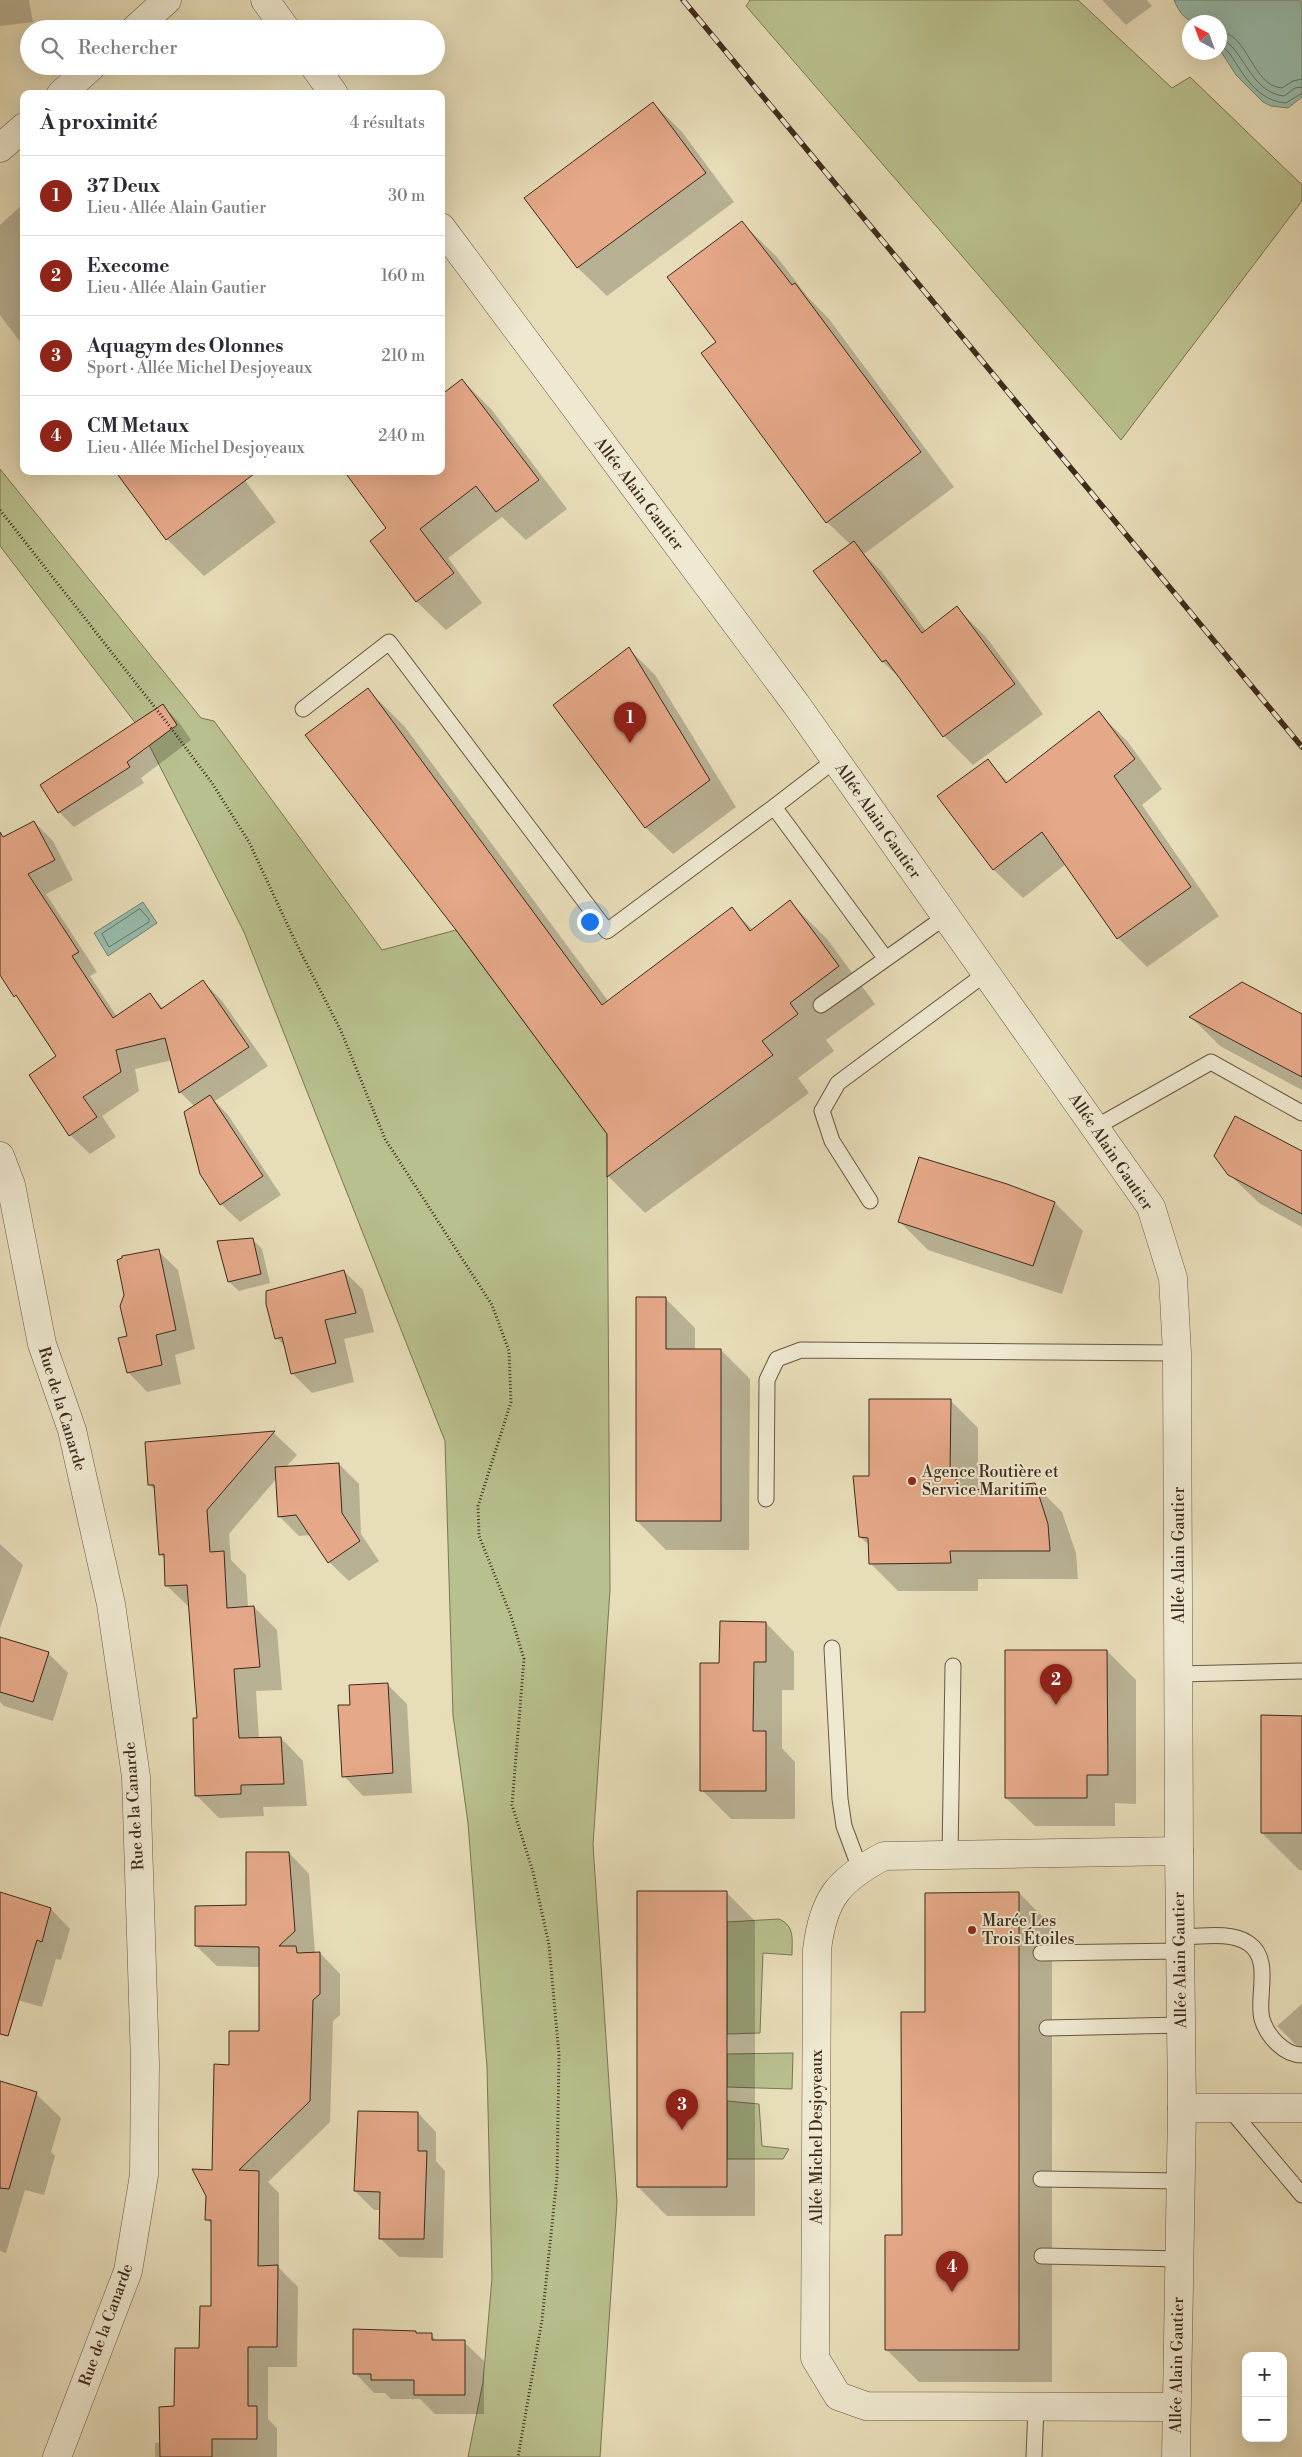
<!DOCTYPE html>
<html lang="fr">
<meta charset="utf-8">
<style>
body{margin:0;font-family:"Libre Bodoni",serif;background:#f7f7f7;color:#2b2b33}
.controls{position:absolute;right:15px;bottom:15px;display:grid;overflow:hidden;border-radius:10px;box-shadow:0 5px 20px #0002}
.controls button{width:45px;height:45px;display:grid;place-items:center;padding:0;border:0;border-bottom:1px solid #e1e1e2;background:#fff;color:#2b2b33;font:25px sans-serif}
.compass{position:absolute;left:1182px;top:15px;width:45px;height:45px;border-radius:50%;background:#fff;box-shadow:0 5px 20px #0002;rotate:319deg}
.you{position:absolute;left:589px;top:921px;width:18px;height:18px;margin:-12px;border:4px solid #fff;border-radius:50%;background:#1a73e8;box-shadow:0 0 0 8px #1a73e833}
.badge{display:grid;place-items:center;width:32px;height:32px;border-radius:50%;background:#8f2418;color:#fff;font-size:16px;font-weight:700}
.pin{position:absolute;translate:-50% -41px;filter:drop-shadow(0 1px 2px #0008)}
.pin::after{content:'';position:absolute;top:26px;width:18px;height:15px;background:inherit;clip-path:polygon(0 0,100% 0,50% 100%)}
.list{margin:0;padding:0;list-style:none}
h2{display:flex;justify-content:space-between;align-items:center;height:65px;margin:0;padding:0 20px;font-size:21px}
h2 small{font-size:16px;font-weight:400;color:#7c7c81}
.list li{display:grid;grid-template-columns:32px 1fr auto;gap:15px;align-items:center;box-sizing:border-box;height:80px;padding:0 20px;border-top:1px solid #e1e1e2}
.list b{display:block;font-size:19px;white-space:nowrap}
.list p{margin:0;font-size:16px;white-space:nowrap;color:#7c7c81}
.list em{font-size:16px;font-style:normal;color:#7c7c81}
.icon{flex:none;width:28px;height:28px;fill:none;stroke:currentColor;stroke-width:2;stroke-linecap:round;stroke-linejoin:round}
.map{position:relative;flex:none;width:1302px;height:2457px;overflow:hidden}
.search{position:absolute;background:#fff;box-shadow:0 5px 20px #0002;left:20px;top:20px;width:425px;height:55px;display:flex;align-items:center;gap:12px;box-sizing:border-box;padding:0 18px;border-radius:28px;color:#7c7c81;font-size:19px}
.panel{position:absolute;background:#fff;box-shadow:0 5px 20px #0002;left:20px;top:90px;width:425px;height:385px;border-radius:10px}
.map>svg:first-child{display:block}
</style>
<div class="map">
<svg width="1302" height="2457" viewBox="0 0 1302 2457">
<rect width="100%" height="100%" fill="#e7ddb8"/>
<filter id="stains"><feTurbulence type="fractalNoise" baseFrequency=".004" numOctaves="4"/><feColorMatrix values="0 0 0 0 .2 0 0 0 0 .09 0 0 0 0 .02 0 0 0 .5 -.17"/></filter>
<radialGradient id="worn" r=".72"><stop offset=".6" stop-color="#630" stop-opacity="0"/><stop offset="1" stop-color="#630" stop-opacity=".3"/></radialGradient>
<path fill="#b8c08d" stroke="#7a7554" d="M 750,0 L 1078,0 L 1172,88 L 1190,77 L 1302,185 L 1302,201 L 1121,440 L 746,6 Z
M 0,469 L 201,718 L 214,721 L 382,950 L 456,930 L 607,1134 L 610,1590 L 593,1845 L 617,2202 L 600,2457 L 468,2457 L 483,2382 L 492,2278 L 487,2067 L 468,1823 L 453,1715 L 445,1441 L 244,932 L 143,733 L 0,546 Z
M 779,1919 C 795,1926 792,1939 792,1955 L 763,1953 L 760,2033 L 727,2034 L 727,1922 Z
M 793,2053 L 792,2089 L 727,2087 L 727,2054 Z
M 727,2101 L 759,2104 L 762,2146 L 789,2149 L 783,2159 L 727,2159 Z"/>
<path fill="#97bcab" stroke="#738271" d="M 1174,0 L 1299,0 L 1302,2 L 1302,97 L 1288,108 L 1271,106 L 1263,102 L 1236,75 L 1220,50 L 1220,22 C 1194,22 1185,26 1174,0 Z
M 143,902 L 157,923 L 108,956 L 94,933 Z"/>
<path fill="#0003" d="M 0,0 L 29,0 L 33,22 L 0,26 Z
M 1102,0 L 1147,0 L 1152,6 L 1126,25 Z
M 653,103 L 682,132 L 734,202 L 607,296 L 578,268 L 526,198 Z
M 24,203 L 24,347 L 0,315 L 0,225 Z
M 742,223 L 777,257 L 807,296 L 829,319 L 954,487 L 864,554 L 882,572 L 926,631 L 957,608 L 986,637 L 1043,714 L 973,765 L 944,736 L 905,683 L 883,662 L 815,571 L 851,545 L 827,522 L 718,342 Z
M 462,380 L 491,409 L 567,509 L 526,540 L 502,517 L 448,558 L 482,603 L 446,630 L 417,602 L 372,541 L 388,528 L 441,471 Z
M 238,471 L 276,522 L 204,576 L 167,539 Z
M 629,649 L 655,675 L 736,807 L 673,854 L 646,828 L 555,705 Z
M 368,690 L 405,727 L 609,1002 L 732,909 L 753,930 L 790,902 L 827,939 L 875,1004 L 826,1040 L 834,1051 L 798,1078 L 809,1093 L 645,1213 L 608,1176 L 608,1133 Z
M 163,706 L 178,721 L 191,740 L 141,778 L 144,783 L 74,827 L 59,812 L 42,785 Z
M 1099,713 L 1128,742 L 1162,789 L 1142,805 L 1219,916 L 1147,967 L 1118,938 L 1066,864 L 1023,898 L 994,870 L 939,796 L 988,761 L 1009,783 Z
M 34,822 L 53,841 L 73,880 L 46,894 L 97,972 L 90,976 L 117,1017 L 150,995 L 164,1009 L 203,981 L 222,1001 L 268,1066 L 215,1101 L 228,1115 L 281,1195 L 240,1222 L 221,1204 L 195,1107 L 180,1092 L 172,1060 L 135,1069 L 139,1091 L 102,1116 L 116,1137 L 90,1154 L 70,1135 L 58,1057 L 0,972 L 0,840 Z
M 1302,1015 L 1302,1090 L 1220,1046 L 1191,1017 Z
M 1302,1153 L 1302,1227 L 1259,1203 L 1229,1174 Z
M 1055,1203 L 1083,1231 L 1062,1294 L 928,1250 L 899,1221 Z
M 252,1239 L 262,1249 L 270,1283 L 239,1291 L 229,1282 Z
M 158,1251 L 178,1270 L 195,1349 L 175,1355 L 181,1384 L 147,1392 L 128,1372 L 128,1336 Z
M 344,1271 L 363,1290 L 374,1332 L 344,1339 L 354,1382 L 312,1393 L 293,1374 L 286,1348 L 277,1338 Z
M 666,1299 L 695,1328 L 695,1350 L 721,1350 L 750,1379 L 749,1550 L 666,1550 L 637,1521 Z
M 950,1400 L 978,1428 L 978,1491 L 1034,1484 L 1062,1512 L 1076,1553 L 1078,1579 L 978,1579 L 978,1591 L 898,1591 L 870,1563 L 870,1546 L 860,1537 Z
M 274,1433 L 297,1455 L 286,1467 L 339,1464 L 359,1484 L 361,1534 L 379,1561 L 349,1581 L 329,1562 L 311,1535 L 299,1536 L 279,1516 L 277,1478 L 229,1534 L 231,1560 L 246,1575 L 248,1607 L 254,1607 L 277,1630 L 282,1690 L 256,1691 L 259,1739 L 281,1738 L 303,1761 L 307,1806 L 263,1807 L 264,1816 L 219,1818 L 196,1795 L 199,1719 L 190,1608 L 167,1586 L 166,1560 L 160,1554 L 155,1490 L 149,1484 L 147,1444 Z
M 0,1544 L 23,1565 L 0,1628 Z
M 766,1623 L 794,1652 L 794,1690 L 782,1690 L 782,1748 L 795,1762 L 795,1819 L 731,1819 L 702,1790 L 720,1665 Z
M 0,1638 L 48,1653 L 68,1673 L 53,1721 L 4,1706 L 0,1702 Z
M 1107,1651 L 1136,1680 L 1136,1804 L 1115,1803 L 1115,1826 L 1035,1826 L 1006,1798 Z
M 387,1684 L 407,1704 L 412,1793 L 363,1796 L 344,1776 Z
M 1302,1717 L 1302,1870 L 1299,1870 L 1262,1833 Z
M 289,1853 L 309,1874 L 315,1953 L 320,1953 L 340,1974 L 340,2015 L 333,2021 L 330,2122 L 268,2182 L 279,2193 L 279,2268 L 298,2287 L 297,2367 L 268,2367 L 268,2419 L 277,2428 L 277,2457 L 155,2457 L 155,2443 L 161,2443 L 200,2349 L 212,2308 L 213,2225 L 207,2220 L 230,2066 L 260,2032 L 260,1967 L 217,1966 L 196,1946 L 248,1906 Z
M 726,1892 L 755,1921 L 755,2216 L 667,2216 L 638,2187 Z
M 1019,1893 L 1052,1926 L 1052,2382 L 919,2382 L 886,2349 L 903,2236 L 926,2013 Z
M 0,1894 L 51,1909 L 70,1929 L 61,1960 L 56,1959 L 42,2007 L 0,1995 Z
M 1302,2004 L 1302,2051 L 1277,2026 Z
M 0,2083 L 36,2094 L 61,2118 L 51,2152 L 55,2156 L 44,2195 L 25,2190 L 6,2253 L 0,2251 Z
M 418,2113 L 436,2132 L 436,2161 L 445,2171 L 443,2258 L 399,2257 L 380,2238 L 381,2210 L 374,2210 L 355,2191 Z
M 416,2332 L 418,2334 L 431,2335 L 438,2342 L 464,2342 L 484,2361 L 484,2414 L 435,2414 L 420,2399 L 391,2399 L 385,2393 L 374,2393 L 355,2373 Z"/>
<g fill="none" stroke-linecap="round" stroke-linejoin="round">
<path stroke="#6a7363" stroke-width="1" d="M 1220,32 C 1248,33 1252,86 1282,88 L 1293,81 L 1302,79
M 1220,40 C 1241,41 1249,93 1284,96 L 1295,88 L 1302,87
M 1220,46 C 1235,48 1245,100 1286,103 L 1302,93
M 140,909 L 149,919 L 149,922 L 109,947 L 102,934 Z"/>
</g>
<path fill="#e5a888" stroke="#3d2a1b" d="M 653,102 L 706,173 L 577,268 L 524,198 Z
M 742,221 L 792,285 L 795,283 L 921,452 L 826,523 L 701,353 L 716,342 L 667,277 Z
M 462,379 L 539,480 L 496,512 L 476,486 L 420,529 L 454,573 L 416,602 L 370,541 L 386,528 L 344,471 L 441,471 L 441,395 Z
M 115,471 L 258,471 L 166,540 Z
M 854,541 L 922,633 L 957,606 L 1015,684 L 943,737 L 886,660 L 882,662 L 813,571 Z
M 629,647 L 710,780 L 645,828 L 553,705 Z
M 368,688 L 602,1005 L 732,907 L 750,931 L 790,900 L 839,966 L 790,1003 L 798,1014 L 762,1041 L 773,1055 L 607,1177 L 607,1134 L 456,930 L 305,735 Z
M 163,704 L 177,725 L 127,762 L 130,767 L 58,813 L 40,785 Z
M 1099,711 L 1135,759 L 1114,776 L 1191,887 L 1117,939 L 1042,832 L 993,870 L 937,796 L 988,759 L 1006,783 Z
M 34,821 L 55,860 L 28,874 L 79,952 L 72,956 L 113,1018 L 150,993 L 161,1009 L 203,980 L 249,1047 L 179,1093 L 165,1038 L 116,1050 L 121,1072 L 83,1097 L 97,1117 L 69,1136 L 29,1075 L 56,1056 L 16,995 L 14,997 L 0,975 L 0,832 L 3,837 Z
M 1242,982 L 1302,1014 L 1302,1077 L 1189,1017 Z
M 210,1095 L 263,1176 L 220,1205 L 200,1174 L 184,1112 Z
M 1235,1116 L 1302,1151 L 1302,1214 L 1228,1175 L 1214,1156 Z
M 919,1157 L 1007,1184 L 1055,1202 L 1033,1266 L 898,1222 Z
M 253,1238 L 261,1274 L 228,1282 L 217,1241 Z
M 159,1249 L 176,1330 L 156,1335 L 162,1365 L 127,1373 L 118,1338 L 127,1336 L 120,1306 L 124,1295 L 117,1260 L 122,1258 L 122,1256 Z
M 344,1270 L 356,1313 L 325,1320 L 336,1363 L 291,1374 L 282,1337 L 275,1339 L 266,1304 L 266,1291 Z
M 636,1297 L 666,1297 L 666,1349 L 721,1349 L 721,1521 L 636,1521 Z
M 869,1399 L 951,1399 L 950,1471 L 956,1471 L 956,1492 L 1035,1483 L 1048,1524 L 1050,1551 L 950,1551 L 951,1563 L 869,1564 L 868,1538 L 859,1537 L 853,1476 L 869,1476 Z
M 275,1431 L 207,1510 L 210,1552 L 224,1551 L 227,1608 L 254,1606 L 260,1667 L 234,1669 L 239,1738 L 281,1737 L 284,1784 L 241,1785 L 241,1794 L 195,1796 L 193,1718 L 197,1718 L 187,1585 L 165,1586 L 164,1554 L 159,1555 L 154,1485 L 148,1485 L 145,1442 Z
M 339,1463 L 342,1513 L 360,1541 L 328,1563 L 296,1515 L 278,1517 L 275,1467 Z
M 720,1621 L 766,1622 L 766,1662 L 754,1662 L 753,1731 L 766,1731 L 766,1791 L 700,1791 L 700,1663 L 719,1663 Z
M 0,1637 L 49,1652 L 33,1702 L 0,1692 Z
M 1005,1650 L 1107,1650 L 1108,1775 L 1087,1775 L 1087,1798 L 1005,1798 Z
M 388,1683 L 393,1773 L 342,1777 L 338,1705 L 350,1705 L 349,1685 Z
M 1261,1715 L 1302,1716 L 1302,1833 L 1261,1833 Z
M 246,1852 L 289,1852 L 295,1931 L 279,1946 L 296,1946 L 297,1953 L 320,1952 L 320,1994 L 313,2000 L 310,2101 L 239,2170 L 259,2171 L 258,2266 L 278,2265 L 277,2347 L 248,2347 L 248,2406 L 257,2406 L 257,2439 L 212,2439 L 212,2457 L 160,2457 L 159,2407 L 174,2406 L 175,2348 L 199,2348 L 200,2306 L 211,2306 L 211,2220 L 205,2220 L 206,2196 L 192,2169 L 212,2170 L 214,2064 L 229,2065 L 229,2031 L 259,2031 L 259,1947 L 195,1946 L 195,1906 L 246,1905 Z
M 637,1891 L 727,1891 L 727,2187 L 637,2187 Z
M 0,1892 L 51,1908 L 42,1942 L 37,1940 L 8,2036 L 0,2034 Z
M 1019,1892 L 1019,2350 L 885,2350 L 885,2235 L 902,2235 L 901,2012 L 925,2012 L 925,1893 Z
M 0,2081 L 37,2092 L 9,2189 L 0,2188 Z
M 358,2111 L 418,2112 L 418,2151 L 427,2151 L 424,2239 L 379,2239 L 380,2192 L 354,2191 Z
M 353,2329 L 416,2331 L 416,2333 L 432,2333 L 432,2340 L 465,2340 L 465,2395 L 414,2395 L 414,2380 L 371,2380 L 371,2374 L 353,2374 Z"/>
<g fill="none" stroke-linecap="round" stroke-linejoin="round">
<g stroke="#685742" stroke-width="17">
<path id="service" d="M 303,709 L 389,642 L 607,931 L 774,807
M 835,760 L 774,807 L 886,959
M 821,1005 L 945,917
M 1096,1127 L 1211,1062 L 1302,1113
M 870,1201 L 832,1141 L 822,1111 L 838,1083 L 985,974
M 766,1499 L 767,1380 L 777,1359 L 801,1350 L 1177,1353
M 832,1648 L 840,1799 L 844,1826 L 860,1869
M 1179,1674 L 1302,1671
M 950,1856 L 953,1666
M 1180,1937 C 1200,1937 1230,1931 1248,1943 C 1273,1959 1256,1997 1262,2019 C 1267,2036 1284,2055 1302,2055
M 1041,1953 L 1180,1951
M 1047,2028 L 1181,2025
M 1229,2108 L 1302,2195
M 1041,2179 L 1181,2181
M 1042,2256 L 1179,2259
M 1034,2457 L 1036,2407"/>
</g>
<g stroke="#685742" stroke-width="29">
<path id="minor" d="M 0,1156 L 11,1185 L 42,1344 L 72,1430 L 111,1604 L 136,1777 L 145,2063 L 144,2175 L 128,2271 L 57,2457
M 1182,2108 L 1302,2108
M 1176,2407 L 866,2406 L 838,2396 L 815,2358 L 817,1950 C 823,1899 838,1880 884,1856 L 1179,1851"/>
</g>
<g stroke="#685742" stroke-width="29">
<path id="tertiary" d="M 265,0 L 286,29
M 135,29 L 167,0
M 314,66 L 334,94
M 61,94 L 92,66
M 0,148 L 24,127
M 441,227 L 796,704 L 1151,1207 L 1173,1278 L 1177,1353 L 1179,1851 L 1182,2108 L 1176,2457"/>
</g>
<path stroke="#3d2a1b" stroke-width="3" stroke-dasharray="1 2.5" stroke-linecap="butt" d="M 0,510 L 171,728 L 212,783 L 249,842 L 295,941 L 341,1031 L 385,1139 L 492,1305 L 509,1351 L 511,1402 L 478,1506 L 479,1536 L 511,1616 L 524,1659 L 512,1805 L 533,1872 L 549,1945 L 559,2055 L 557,2177 L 542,2320 L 518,2457"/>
<use href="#service" stroke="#efe9d1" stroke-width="15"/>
<use href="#minor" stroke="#efe9d1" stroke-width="28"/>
<use href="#tertiary" stroke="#efe9d1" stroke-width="28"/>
<g stroke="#3d2a1b" stroke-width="5.5">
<path id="rail" d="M 683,0 L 1302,747"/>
</g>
<use href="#rail" stroke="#efe9d1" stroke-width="4" stroke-dasharray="11" stroke-linecap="butt"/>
</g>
<g fill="#8f2418" stroke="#efe9d1" stroke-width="2">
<circle cx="912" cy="1481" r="5"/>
<circle cx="972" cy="1930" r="5"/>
</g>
<g text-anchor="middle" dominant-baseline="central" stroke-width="4" stroke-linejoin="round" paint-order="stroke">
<g font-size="16" fill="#3d2a1b" stroke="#efe9d1">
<text transform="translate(639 494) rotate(53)">Allée Alain Gautier</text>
<text transform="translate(878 821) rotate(55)">Allée Alain Gautier</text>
<text transform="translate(1111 1152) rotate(56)">Allée Alain Gautier</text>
<text transform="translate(62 1409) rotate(73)">Rue de la Canarde</text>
<text transform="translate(1179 1555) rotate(-90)">Allée Alain Gautier</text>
<text transform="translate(134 1806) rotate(-94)">Rue de la Canarde</text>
<text transform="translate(1180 1960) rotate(-91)">Allée Alain Gautier</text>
<text transform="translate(817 2137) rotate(-90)">Allée Michel Desjoyeaux</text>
<text transform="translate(106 2325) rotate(-70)">Rue de la Canarde</text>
<text transform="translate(1177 2365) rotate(-89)">Allée Alain Gautier</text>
</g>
<g font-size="16" fill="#3d2a1b" stroke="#efe9d1" text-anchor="start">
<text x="922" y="1472">Agence Routière et<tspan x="922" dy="18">Service Maritime</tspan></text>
<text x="982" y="1921">Marée Les<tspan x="982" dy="18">Trois Étoiles</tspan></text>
</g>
</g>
<rect width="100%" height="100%" filter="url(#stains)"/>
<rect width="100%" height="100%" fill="url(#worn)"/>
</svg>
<div class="controls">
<button>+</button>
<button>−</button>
</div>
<svg class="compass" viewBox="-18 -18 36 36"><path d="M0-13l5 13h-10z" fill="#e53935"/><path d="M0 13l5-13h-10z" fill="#7c7c81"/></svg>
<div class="you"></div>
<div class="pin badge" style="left:630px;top:743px">1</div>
<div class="pin badge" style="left:1056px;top:1705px">2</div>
<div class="pin badge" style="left:682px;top:2130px">3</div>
<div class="pin badge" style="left:952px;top:2292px">4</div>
<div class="search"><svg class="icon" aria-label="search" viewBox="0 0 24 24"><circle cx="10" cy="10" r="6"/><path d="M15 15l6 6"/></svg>Rechercher</div>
<section class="panel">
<h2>À proximité<small>4 résultats</small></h2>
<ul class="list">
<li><span class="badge">1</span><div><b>37 Deux</b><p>Lieu · Allée Alain Gautier</p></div><em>30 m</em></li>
<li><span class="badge">2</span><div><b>Execome</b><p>Lieu · Allée Alain Gautier</p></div><em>160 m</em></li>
<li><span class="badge">3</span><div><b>Aquagym des Olonnes</b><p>Sport · Allée Michel Desjoyeaux</p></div><em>210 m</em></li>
<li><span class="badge">4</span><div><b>CM Metaux</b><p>Lieu · Allée Michel Desjoyeaux</p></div><em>240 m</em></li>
</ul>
</section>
</div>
